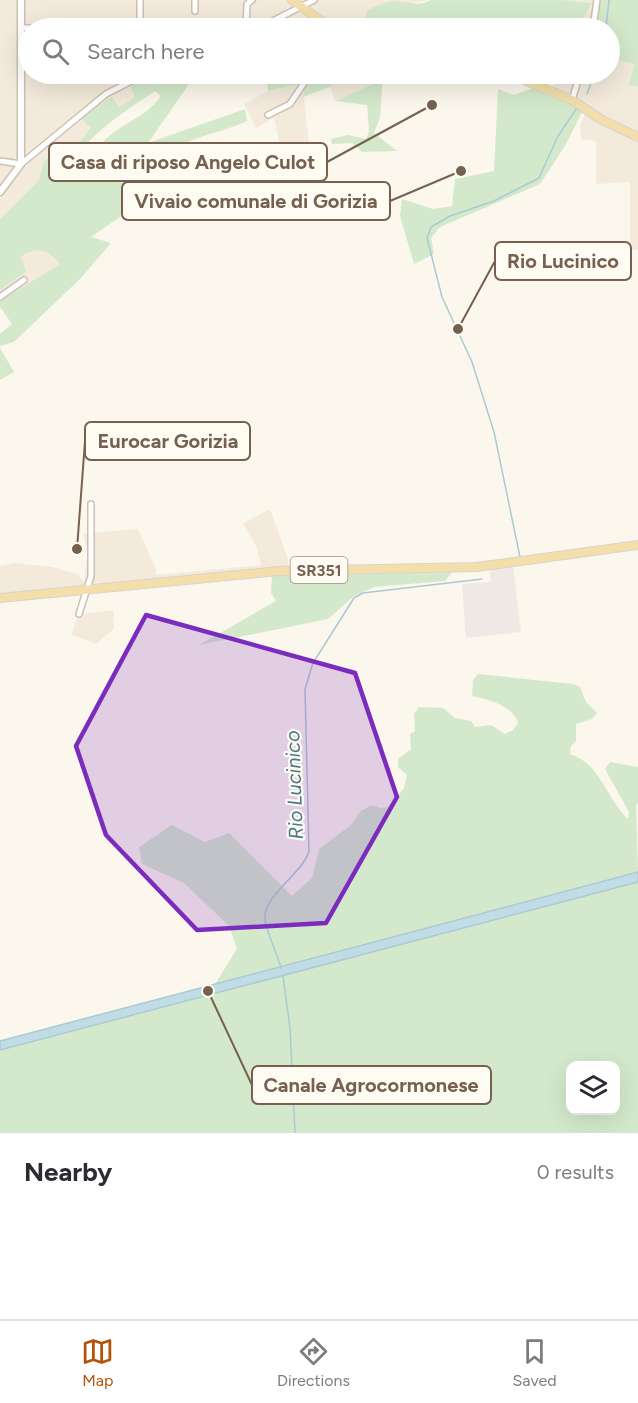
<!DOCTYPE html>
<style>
body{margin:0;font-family:Figtree,sans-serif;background:#f2f2f3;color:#2b2b33}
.controls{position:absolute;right:18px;bottom:18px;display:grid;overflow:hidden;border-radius:12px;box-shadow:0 6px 24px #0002}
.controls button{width:54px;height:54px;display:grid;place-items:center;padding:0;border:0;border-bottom:2px solid #e1e1e2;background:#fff;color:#2b2b33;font:30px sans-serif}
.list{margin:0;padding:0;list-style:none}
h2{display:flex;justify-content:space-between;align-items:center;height:78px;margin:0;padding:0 24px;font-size:26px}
h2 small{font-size:20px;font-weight:400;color:#7c7c81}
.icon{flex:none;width:33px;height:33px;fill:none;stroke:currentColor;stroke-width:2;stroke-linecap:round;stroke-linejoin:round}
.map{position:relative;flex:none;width:638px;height:1133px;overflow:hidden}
.search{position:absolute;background:#fff;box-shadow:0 6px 24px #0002;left:18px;right:18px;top:18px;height:66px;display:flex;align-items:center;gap:15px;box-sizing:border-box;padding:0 21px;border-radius:33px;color:#7c7c81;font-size:22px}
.sheet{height:186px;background:#fff}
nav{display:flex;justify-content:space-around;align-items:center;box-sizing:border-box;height:84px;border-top:2px solid #e1e1e2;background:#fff;font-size:16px;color:#7c7c81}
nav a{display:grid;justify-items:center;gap:3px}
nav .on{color:#b45309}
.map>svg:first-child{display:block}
</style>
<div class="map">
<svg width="638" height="1133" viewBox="0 0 638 1133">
<rect width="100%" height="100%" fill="#fbf7ec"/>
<path fill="#f3eadb" d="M 0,0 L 431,0 L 407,4 L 399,1 L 365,24 L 376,28 L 28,28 L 28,74 L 153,74 L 130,85 L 135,97 L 119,107 L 112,96 L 82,117 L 89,128 L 86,136 L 78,146 L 62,151 L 57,148 L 43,163 L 39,180 L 0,219 Z
M 561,0 L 600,0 L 596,28 L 581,28 L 582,20 L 591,3 Z
M 610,58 L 634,64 L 629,85 L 638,87 L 638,250 L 630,250 L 630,182 L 596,184 L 596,141 L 581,139 L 580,126 L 585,113 L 550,93 L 559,74 L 575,79 L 577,74 L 610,74 Z
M 299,74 L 315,74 L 311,76 L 303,89 L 309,143 L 280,147 L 274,118 L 256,128 L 244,104 L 268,91 L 299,84 Z
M 347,74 L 380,74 L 373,84 L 335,101 L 330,87 L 332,80 Z
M 36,249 L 52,255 L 61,264 L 0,301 L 0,290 L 26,272 L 21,257 Z
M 270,509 L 288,560 L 288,574 L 90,592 L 82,614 L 113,610 L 114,629 L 96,644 L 72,635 L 84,593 L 0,601 L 0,566 L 14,563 L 52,567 L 77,574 L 84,581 L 88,551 L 83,535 L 89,533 L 138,529 L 156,569 L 156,575 L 261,565 L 257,548 L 243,523 Z"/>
<path fill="#eee9e4" d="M 513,565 L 521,632 L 466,638 L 462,584 L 491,582 L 490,570 Z"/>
<path fill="#d4e9cb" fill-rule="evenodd" d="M 431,0 L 561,0 L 592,3 L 582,20 L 581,28 L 376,28 L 365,24 L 367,10 C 377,6 387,0 397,1 C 409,2 420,7 431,0 Z
M 600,0 L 638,0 L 638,87 L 629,85 L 634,64 L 610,58 L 610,28 L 596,28 Z
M 153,74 L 196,74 L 148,143 L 245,109 L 247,121 C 209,138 168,139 141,175 L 140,187 L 130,210 L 91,237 L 111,243 L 81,278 L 14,342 L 0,346 L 0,334 L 12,324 L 0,307 L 0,301 L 60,264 C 48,250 37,245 21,257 L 26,272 L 0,290 L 0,219 L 39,180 L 43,163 L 57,148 L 62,151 C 77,146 82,141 90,128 L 81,118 L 112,96 L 119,107 L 135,97 L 130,86 ZM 155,91 L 161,96 C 149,114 130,120 113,133 C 101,142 91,156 80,167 L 76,166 C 76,141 135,105 155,91 Z
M 266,74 L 299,74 L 301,75 L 299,84 L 268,91 Z
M 315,74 L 347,74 L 332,80 L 330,87 L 303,97 C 303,88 307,78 315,74 Z
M 380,74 L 383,74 L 380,118 L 374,133 L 397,151 L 362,152 L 352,143 L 332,144 L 331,139 L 348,135 L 366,139 L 369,131 L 367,105 L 335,101 L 373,84 Z
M 390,74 L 469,74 L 468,82 L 430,78 L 387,79 Z
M 536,87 L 570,102 L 583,110 L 565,146 L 540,184 L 440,227 L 431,238 L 434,254 L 414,264 L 400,216 L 402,199 L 433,209 L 452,206 L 455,179 L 494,171 L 498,89 L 514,95 Z
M 0,348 L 14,372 L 0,380 Z
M 452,572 L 445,581 L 374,587 L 354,596 L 328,619 L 199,645 L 276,601 L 271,593 L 272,574 Z
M 478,674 L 573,684 L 580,687 L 586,702 L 597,713 L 592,719 L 576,724 L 576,741 L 571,746 L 570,754 C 602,765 605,797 628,819 L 629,812 L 605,769 L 610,762 L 638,767 L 638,803 L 636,805 L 638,872 L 215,984 L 237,949 L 229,926 L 184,883 L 142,864 L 139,847 L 172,825 L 205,842 L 229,833 L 292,896 L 312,878 L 319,849 L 351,825 L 361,811 L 372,805 L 380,808 L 388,807 L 404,788 L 407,775 L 398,767 L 398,759 L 411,749 L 410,734 L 415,731 L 414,714 L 419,707 L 443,708 L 455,718 L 471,721 L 475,727 L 491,725 L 505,734 L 513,730 L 518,723 C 514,706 487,699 472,696 L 473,680 Z
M 638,882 L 638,1133 L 0,1133 L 0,1050 ZM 570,1066 L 616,1066 L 616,1110 L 570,1110 Z"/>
<path fill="#c1dce4" stroke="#a8cbd5" stroke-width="1.5" d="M 638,872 L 638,882 L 0,1050 L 0,1041 Z"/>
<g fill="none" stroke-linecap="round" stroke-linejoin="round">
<path stroke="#a8cbd5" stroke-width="1.5" d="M 606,28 L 609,0
M 587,94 L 594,74
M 520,557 L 494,432 L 472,362 L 442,297 L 427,238 L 431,227 L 450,216 L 494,201 L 539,178 L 558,136 L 577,108
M 281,968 C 278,955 265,929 265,918 C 264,895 303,873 309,851 L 305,689 L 313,663 L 354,598 L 363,593 L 482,579
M 283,976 L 290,1028 L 295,1133"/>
<g stroke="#cdc0b2" stroke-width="8">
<path id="minor" d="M 195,11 L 195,0
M 21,28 L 38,28
M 140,28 L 140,0
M 246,28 L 247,4 L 252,0
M 259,28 L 314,0
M 593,28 L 597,0
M 572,100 L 580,74
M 268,115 L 290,104 L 310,74
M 0,161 L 21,164 L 106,94 L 145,74
M 0,297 L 24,280
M 79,614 L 91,576 L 91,504"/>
</g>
<g stroke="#cdc0b2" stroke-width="9">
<path id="tertiary" d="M 0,192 L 21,164 L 21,0"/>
</g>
<g stroke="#d9d3ce" stroke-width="10">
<path id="primary" d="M 292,0 L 331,28
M 510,74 L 572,100 L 602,120 L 638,137
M 0,598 L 279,571 L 477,567 L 638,545"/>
</g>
<use href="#minor" stroke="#fff" stroke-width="5"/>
<use href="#tertiary" stroke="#fff" stroke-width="6"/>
<use href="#primary" stroke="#f4dfab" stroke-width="8"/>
</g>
<path fill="#7b2cbf" fill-opacity="0.2" stroke="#7b2cbf" stroke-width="4.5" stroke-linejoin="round" d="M 146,615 L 355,673 L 397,797 L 326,923 L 197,930 L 106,835 L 76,746 Z"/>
<g text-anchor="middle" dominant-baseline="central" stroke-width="4.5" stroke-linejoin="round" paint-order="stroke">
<rect fill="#fefbf3" stroke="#9f8f81" stroke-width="1.5" x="290.5" y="557" width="57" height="26" rx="4.5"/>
<g font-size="16" font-weight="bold" fill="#766150">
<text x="319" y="570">SR351</text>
</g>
<g font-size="20" font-style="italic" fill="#4b7887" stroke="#fefbf3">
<text transform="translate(294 785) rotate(-92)">Rio Lucinico</text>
</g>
</g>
<path fill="none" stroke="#766150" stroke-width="2" d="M432 105L327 162M461 171L390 201M458 329L495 261M77 549L85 441M208 991L252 1085"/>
<g fill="#766150" stroke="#fefbf3" stroke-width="2">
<circle cx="432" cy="105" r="6"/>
<circle cx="461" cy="171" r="6"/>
<circle cx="458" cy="329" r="6"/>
<circle cx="77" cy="549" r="6"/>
<circle cx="208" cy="991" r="6"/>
</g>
<g fill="#fefbf3" stroke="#766150" stroke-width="2">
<rect x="49" y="143" width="278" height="38" rx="6"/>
<rect x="122" y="182" width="268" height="38" rx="6"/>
<rect x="495" y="242" width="136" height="38" rx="6"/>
<rect x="85" y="422" width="165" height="38" rx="6"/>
<rect x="252" y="1066" width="239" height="38" rx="6"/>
</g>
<g font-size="20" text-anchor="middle" font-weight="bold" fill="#766150">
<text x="188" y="169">Casa di riposo Angelo Culot</text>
<text x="256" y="208">Vivaio comunale di Gorizia</text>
<text x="563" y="268">Rio Lucinico</text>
<text x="168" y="448">Eurocar Gorizia</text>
<text x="371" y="1092">Canale Agrocormonese</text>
</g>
</svg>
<div class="controls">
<button><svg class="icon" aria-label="layers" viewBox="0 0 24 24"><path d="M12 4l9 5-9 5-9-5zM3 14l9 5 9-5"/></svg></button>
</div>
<div class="search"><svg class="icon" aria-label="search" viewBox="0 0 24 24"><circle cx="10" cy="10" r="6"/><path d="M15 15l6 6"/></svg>Search here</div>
</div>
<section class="sheet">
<h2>Nearby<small>0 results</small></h2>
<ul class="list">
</ul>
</section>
<nav>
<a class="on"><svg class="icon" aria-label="map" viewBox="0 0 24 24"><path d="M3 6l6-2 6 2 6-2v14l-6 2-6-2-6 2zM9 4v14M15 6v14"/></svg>Map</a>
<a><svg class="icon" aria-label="directions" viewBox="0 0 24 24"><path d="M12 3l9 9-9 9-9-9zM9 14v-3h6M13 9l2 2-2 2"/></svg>Directions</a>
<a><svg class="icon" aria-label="saved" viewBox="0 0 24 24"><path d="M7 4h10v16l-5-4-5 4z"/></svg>Saved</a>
</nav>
